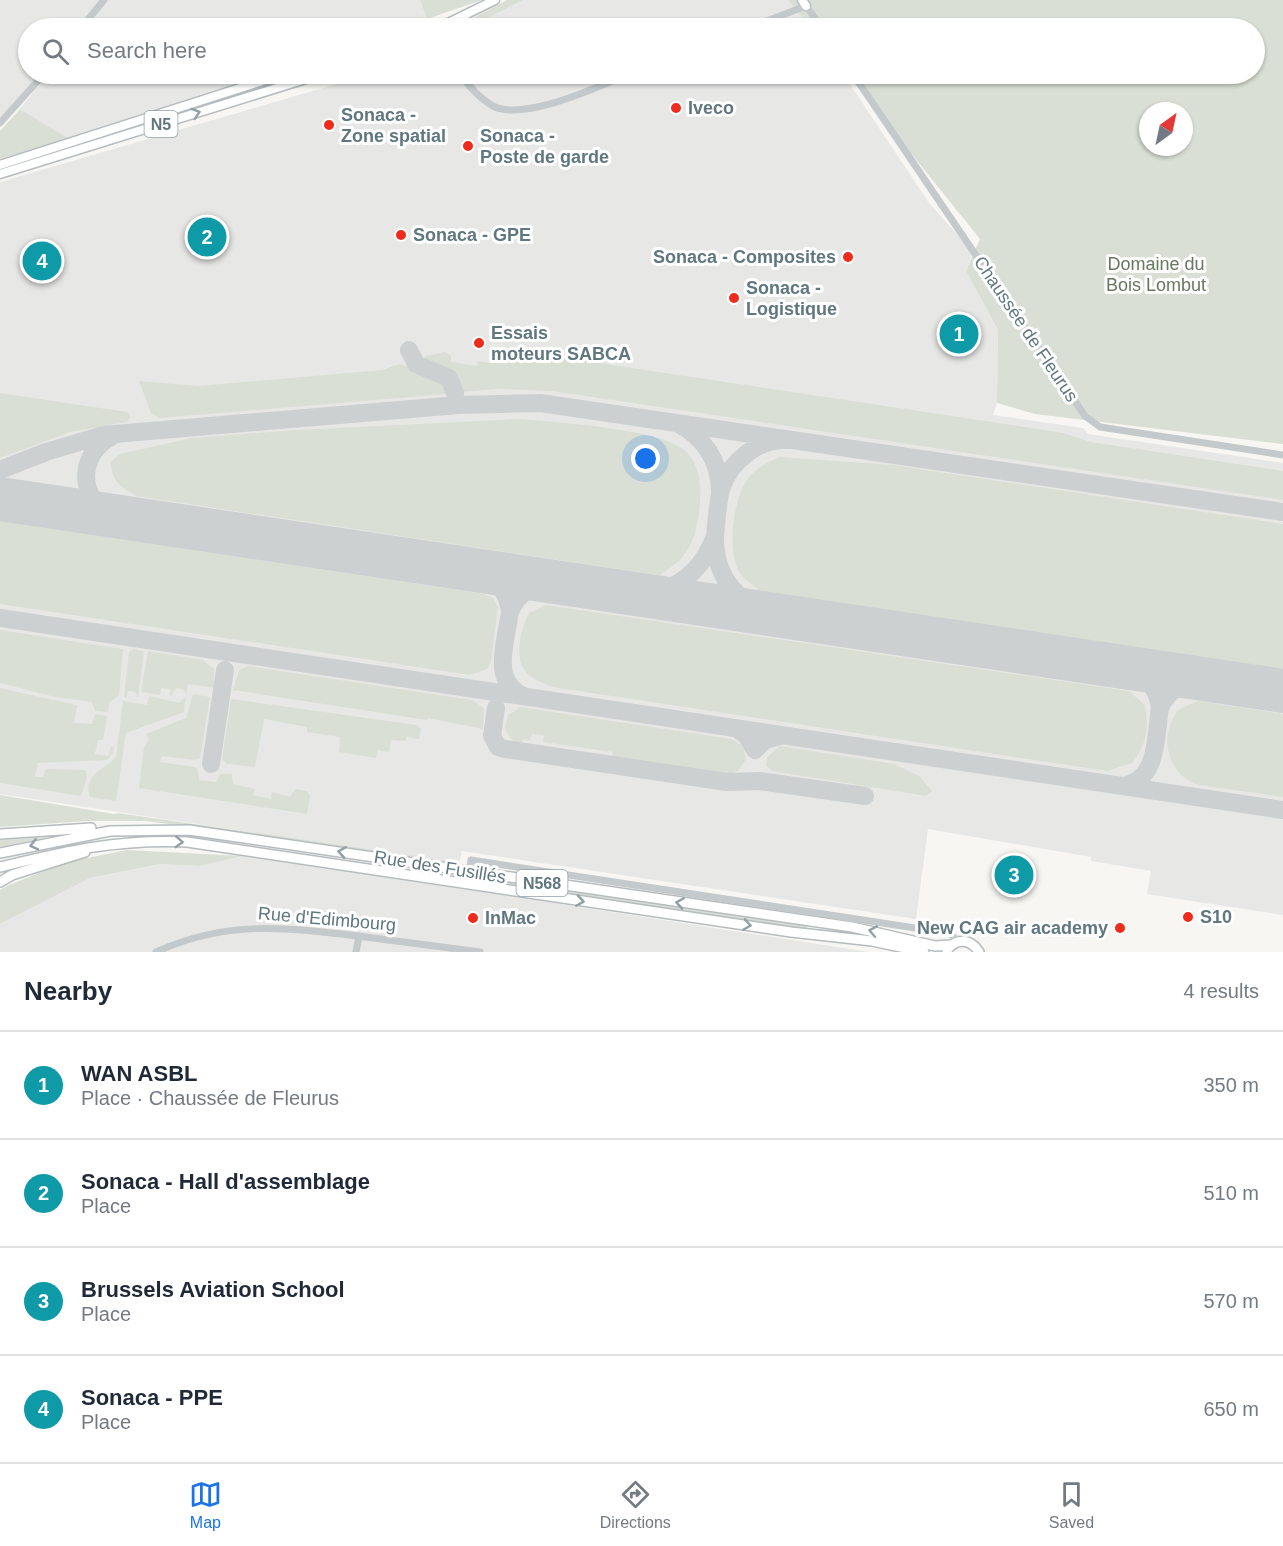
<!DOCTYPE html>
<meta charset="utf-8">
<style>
body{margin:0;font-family:Arial,sans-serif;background:#f6f6f7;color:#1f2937}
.compass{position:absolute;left:1139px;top:102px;width:54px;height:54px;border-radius:50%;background:#fff;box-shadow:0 2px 4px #0004;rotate:33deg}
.you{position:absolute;left:646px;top:459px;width:21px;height:21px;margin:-15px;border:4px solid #fff;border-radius:50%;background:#1a73e8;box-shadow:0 0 0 9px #1a73e833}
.badge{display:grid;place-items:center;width:39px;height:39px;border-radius:50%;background:#1a73e8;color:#fff;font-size:20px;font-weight:700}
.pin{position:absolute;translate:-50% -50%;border:3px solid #fff;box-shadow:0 2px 6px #0006}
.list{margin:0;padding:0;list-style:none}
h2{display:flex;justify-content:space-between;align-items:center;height:78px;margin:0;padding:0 24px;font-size:26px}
h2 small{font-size:20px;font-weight:400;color:#747a83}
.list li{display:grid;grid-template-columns:39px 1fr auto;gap:18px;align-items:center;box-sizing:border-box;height:108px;padding:0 24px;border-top:2px solid #e0e1e3}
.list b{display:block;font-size:22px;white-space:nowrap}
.list p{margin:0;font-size:20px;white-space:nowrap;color:#747a83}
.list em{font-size:20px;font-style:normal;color:#747a83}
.icon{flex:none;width:33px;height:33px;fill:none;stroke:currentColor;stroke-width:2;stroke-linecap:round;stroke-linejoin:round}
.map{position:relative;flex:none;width:1283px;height:952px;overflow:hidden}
.search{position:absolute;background:#fff;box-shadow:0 2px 4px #0004;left:18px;right:18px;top:18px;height:66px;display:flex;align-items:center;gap:15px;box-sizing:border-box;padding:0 21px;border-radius:33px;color:#747a83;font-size:22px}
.sheet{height:510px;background:#fff}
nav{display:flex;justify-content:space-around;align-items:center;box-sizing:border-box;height:84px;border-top:2px solid #e0e1e3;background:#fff;font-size:16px;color:#747a83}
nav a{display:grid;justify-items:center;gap:3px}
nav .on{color:#1a73e8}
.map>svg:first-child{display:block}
</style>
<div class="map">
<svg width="1283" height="952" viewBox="0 0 1283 952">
<rect width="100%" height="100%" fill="#f7f6f3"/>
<path fill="#e7e8e6" d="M 0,0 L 420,0 L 427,19 L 398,28 L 28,28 L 28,74 L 41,74 L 0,119 Z
M 523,0 L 794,0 L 813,28 L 469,28 Z
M 47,74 L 266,74 L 71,140 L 20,109 Z
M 371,74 L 843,74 L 929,203 L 973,252 L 966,271 L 998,330 L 997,403 L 993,415 L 1083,428 L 1088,434 L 1283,463 L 1283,915 L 1147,894 L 1151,871 L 1091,861 L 1091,857 L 928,829 L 916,919 L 462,851 L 459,864 L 0,794 L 0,182 Z
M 243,856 L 535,900 L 869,952 L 0,952 L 0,924 L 90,878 L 160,864 L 200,866 Z"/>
<path fill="#d9dfd4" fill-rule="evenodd" d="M 420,0 L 482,0 L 427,19 Z
M 507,0 L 523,0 L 469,28 L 460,28 L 460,25 Z
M 788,0 L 1283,0 L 1283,444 L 1035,414 L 997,403 L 998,330 L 966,271 L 980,239 L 847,74 L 1254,74 L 1254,28 L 811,28 ZM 1148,111 L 1184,111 L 1184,147 L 1148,147 Z
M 20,109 L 71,140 L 0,159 L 0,131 Z
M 445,352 L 451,356 L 451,362 L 477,366 L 478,361 L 488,363 L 525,352 L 992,422 L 1063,433 L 1091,442 L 1283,471 L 1283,500 L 552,391 L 498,389 L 462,392 C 458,370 440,371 424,362 L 425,356 Z
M 400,364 L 442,380 L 447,394 L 160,418 L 151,413 L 139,381 L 199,386 L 382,370 Z
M 0,393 L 127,412 L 130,417 L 127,422 L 70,432 L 0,458 Z
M 520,419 C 556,422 657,429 683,449 C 702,464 702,491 699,513 C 694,545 687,559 659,575 L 136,496 C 120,486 111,481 111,462 L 120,454 L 192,438 L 294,430 Z
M 780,457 L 893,465 L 1283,524 L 1283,669 L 760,591 C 755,586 746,581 742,576 C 725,553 733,498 749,477 C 758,467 768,462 780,457 Z
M 0,521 L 484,594 L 493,598 L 498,607 L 491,662 L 487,669 L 470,675 L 0,604 Z
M 546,605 L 1129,691 L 1145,705 C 1149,727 1147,745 1132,763 L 1107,771 L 552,687 C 545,684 537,681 530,676 C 512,662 520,630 529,613 Z
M 0,630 L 123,649 L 119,695 L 109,703 L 108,712 L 95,711 L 92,702 L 55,697 L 0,683 Z
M 133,649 L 144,651 L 138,698 L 135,692 L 128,691 L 126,698 L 124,697 L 129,652 Z
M 148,651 L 203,660 L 214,669 L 214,688 L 188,684 L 186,695 L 184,690 L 177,688 L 170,697 L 170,689 L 161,688 L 160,695 L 141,692 Z
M 248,666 L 472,700 L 484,708 L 483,729 L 428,718 L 427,720 L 233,690 L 239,670 Z
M 0,688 L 77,705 L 74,723 L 92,724 L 95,714 L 107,716 L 103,740 L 98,740 L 95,754 L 108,756 L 111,746 L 114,747 L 113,753 L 107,760 L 38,763 L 35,777 L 43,777 L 46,769 L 86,770 L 87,778 L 81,796 L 0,783 Z
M 193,694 L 210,697 L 200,758 L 194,760 L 162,756 L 160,762 L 194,767 L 198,769 L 199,780 L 216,782 L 220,774 L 232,774 L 233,784 L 255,789 L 253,795 L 271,799 L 272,792 L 290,797 L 295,789 L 307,791 L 310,796 L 307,814 L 139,788 L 144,747 L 149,740 L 146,734 L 186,718 Z
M 149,696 L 179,703 L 186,697 L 184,712 L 126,733 L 116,801 L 90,797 C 82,774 106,769 116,757 L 123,701 L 147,705 Z
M 231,699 L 417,725 L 421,729 L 419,739 L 407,737 L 405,741 L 391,740 L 389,752 L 377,750 L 376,758 L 339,752 L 340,737 L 307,732 L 307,727 L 264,719 L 255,767 L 227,764 L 222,759 Z
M 1198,701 L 1283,714 L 1283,797 L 1199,785 C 1168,776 1158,738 1177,712 C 1182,706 1192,704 1198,701 Z
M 520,707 L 731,739 L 743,746 L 746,759 L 738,771 L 727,775 L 612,757 L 613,752 L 543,742 L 544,735 L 532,734 L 530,740 L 523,739 L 521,744 C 511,742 507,735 505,726 L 508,715 Z
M 780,746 L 894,764 L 919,776 L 932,791 L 926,796 L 772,771 L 766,766 L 767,757 Z
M 0,795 L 114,814 L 118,813 L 458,862 L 146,821 L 87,821 L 0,827 Z
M 48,837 L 0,847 L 0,840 Z
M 127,850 L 243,856 L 200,866 L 160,864 L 90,878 L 0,924 L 0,890 L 9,885 L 67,862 Z
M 459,874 L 807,926 L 807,929 L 458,877 Z"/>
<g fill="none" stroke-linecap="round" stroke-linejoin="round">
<path stroke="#ccd0d1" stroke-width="18" d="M 409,350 L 416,364 L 449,378 L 455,393
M 677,423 C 704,437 720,461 720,492
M 111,437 C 83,451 76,490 104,509 C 113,515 125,517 135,519
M 0,470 L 46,452 L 103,435 L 458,405 L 540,403 L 1283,512
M 715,536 C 717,520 717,499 723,484 C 732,461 757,441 782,440
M 475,570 C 496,579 507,589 510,612 C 519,589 536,585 559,583
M 629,593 C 671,596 700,576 715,536 C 714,578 740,607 780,616
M 510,612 C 506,641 490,682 524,696
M 0,618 L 1283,810
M 1126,668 C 1146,676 1157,686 1160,708 C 1170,686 1186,682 1208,680
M 496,708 L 492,736 L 498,747 L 505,749 L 727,782 L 760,781 L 865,796
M 737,729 L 746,735 L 755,750 L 765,740 L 780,736
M 211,764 L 225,670
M 1124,786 C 1159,778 1155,738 1160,708"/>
<path stroke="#ccd0d1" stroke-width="44" d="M 0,499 L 1283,691"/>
<g stroke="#b5bbbe" stroke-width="11">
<path id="major" d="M 802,0 L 806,6
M 438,28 L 495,0
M 0,165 L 284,74
M 0,174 L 322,74"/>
</g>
<g stroke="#b6bbbd" stroke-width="12">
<path id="highway" d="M 0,834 L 91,828
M 0,853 L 110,831 L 189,830 L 852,927 L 935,946 L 951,945
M 0,867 C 67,851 116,839 187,842 L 791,932 L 872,941 L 924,952
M 0,882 L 12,875 L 85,852
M 947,950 C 957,937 971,939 979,952"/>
</g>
<path stroke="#c4c9cb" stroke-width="7" d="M 81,28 L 104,0
M 457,28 L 468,14
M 748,28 L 806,6 L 822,28
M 460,74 C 470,87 479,98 493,106 C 525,122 598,86 630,74
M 853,74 L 1085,416 L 1100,427 L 1283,455
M 0,123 L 44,74
M 469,872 L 471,860 L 915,928 L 945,929 L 958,941
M 156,952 C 226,920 284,927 358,936 C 399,941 439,947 480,952
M 356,952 L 359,936"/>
<use href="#major" stroke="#fff" stroke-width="8"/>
<use href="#highway" stroke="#fff" stroke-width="9"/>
</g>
<defs><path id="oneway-chevron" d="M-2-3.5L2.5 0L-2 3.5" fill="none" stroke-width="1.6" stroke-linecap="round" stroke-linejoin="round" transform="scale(1.5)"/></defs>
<g stroke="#90a0a6">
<use href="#oneway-chevron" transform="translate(196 113) rotate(-18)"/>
<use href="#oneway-chevron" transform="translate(179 842) rotate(3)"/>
<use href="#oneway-chevron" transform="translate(34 845) rotate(167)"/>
<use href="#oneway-chevron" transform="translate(342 852) rotate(-171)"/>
<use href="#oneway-chevron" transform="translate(580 901) rotate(9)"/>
<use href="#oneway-chevron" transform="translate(680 903) rotate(-171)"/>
<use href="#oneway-chevron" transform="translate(747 925) rotate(8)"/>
<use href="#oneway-chevron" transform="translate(873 931) rotate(-169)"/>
</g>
<g fill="#ef2b1b" stroke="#fff" stroke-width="2">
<circle cx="676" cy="108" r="6"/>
<circle cx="329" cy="125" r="6"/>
<circle cx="468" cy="146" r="6"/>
<circle cx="401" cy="235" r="6"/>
<circle cx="848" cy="257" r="6"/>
<circle cx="734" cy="298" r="6"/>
<circle cx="479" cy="343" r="6"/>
<circle cx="1188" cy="917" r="6"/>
<circle cx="473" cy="918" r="6"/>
<circle cx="1120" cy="928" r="6"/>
</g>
<g text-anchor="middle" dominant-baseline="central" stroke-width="6" stroke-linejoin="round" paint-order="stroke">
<g fill="#fff" stroke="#90a0a6" stroke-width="1.5">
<rect x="144.5" y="111" width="33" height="26" rx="4.5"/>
<rect x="516.5" y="870" width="51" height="26" rx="4.5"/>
</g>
<g font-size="16" font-weight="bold" fill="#607780">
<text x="161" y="124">N5</text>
<text x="542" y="883">N568</text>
</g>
<g font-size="18" font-weight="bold" fill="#607780" stroke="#fff" text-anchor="start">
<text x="688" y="108">Iveco</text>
<text x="341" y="115">Sonaca -<tspan x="341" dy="21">Zone spatial</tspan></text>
<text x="480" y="136">Sonaca -<tspan x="480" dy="21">Poste de garde</tspan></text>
<text x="413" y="235">Sonaca - GPE</text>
<text x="836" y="257" text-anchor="end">Sonaca - Composites</text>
<text x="746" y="288">Sonaca -<tspan x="746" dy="21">Logistique</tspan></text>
<text x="491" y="333">Essais<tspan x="491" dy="21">moteurs SABCA</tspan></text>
<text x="1200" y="917">S10</text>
<text x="485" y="918">InMac</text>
<text x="1108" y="928" text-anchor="end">New CAG air academy</text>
</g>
<g font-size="18" fill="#67785f" stroke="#fff">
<text x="1156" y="264">Domaine du<tspan x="1156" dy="21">Bois Lombut</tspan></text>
</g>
<g font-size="18" fill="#607780" stroke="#fff">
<text transform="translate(1026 329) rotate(56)">Chaussée de Fleurus</text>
<text transform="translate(440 867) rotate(9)">Rue des Fusillés</text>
<text transform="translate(327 919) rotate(5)">Rue d'Edimbourg</text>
</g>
</g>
</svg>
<svg class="compass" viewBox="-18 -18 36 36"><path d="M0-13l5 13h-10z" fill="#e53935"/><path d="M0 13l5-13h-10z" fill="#747a83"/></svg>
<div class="you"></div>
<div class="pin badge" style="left:959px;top:334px;background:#0f9aa8">1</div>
<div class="pin badge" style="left:207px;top:237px;background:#0f9aa8">2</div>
<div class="pin badge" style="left:1014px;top:875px;background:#0f9aa8">3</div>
<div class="pin badge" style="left:42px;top:261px;background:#0f9aa8">4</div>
<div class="search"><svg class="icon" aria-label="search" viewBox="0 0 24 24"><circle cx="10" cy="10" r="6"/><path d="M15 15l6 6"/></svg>Search here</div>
</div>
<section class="sheet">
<h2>Nearby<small>4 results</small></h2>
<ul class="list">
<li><span class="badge" style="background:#0f9aa8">1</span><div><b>WAN ASBL</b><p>Place · Chaussée de Fleurus</p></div><em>350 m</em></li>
<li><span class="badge" style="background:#0f9aa8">2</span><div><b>Sonaca - Hall d'assemblage</b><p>Place</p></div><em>510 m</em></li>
<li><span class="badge" style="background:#0f9aa8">3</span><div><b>Brussels Aviation School</b><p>Place</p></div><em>570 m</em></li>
<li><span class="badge" style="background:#0f9aa8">4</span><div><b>Sonaca - PPE</b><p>Place</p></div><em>650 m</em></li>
</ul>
</section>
<nav>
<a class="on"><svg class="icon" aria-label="map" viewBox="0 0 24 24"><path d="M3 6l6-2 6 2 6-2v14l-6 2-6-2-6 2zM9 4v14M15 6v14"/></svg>Map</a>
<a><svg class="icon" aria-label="directions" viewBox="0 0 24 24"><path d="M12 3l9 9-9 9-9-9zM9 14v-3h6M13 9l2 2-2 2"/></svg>Directions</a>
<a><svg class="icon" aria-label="saved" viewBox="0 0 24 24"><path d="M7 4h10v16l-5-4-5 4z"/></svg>Saved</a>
</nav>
